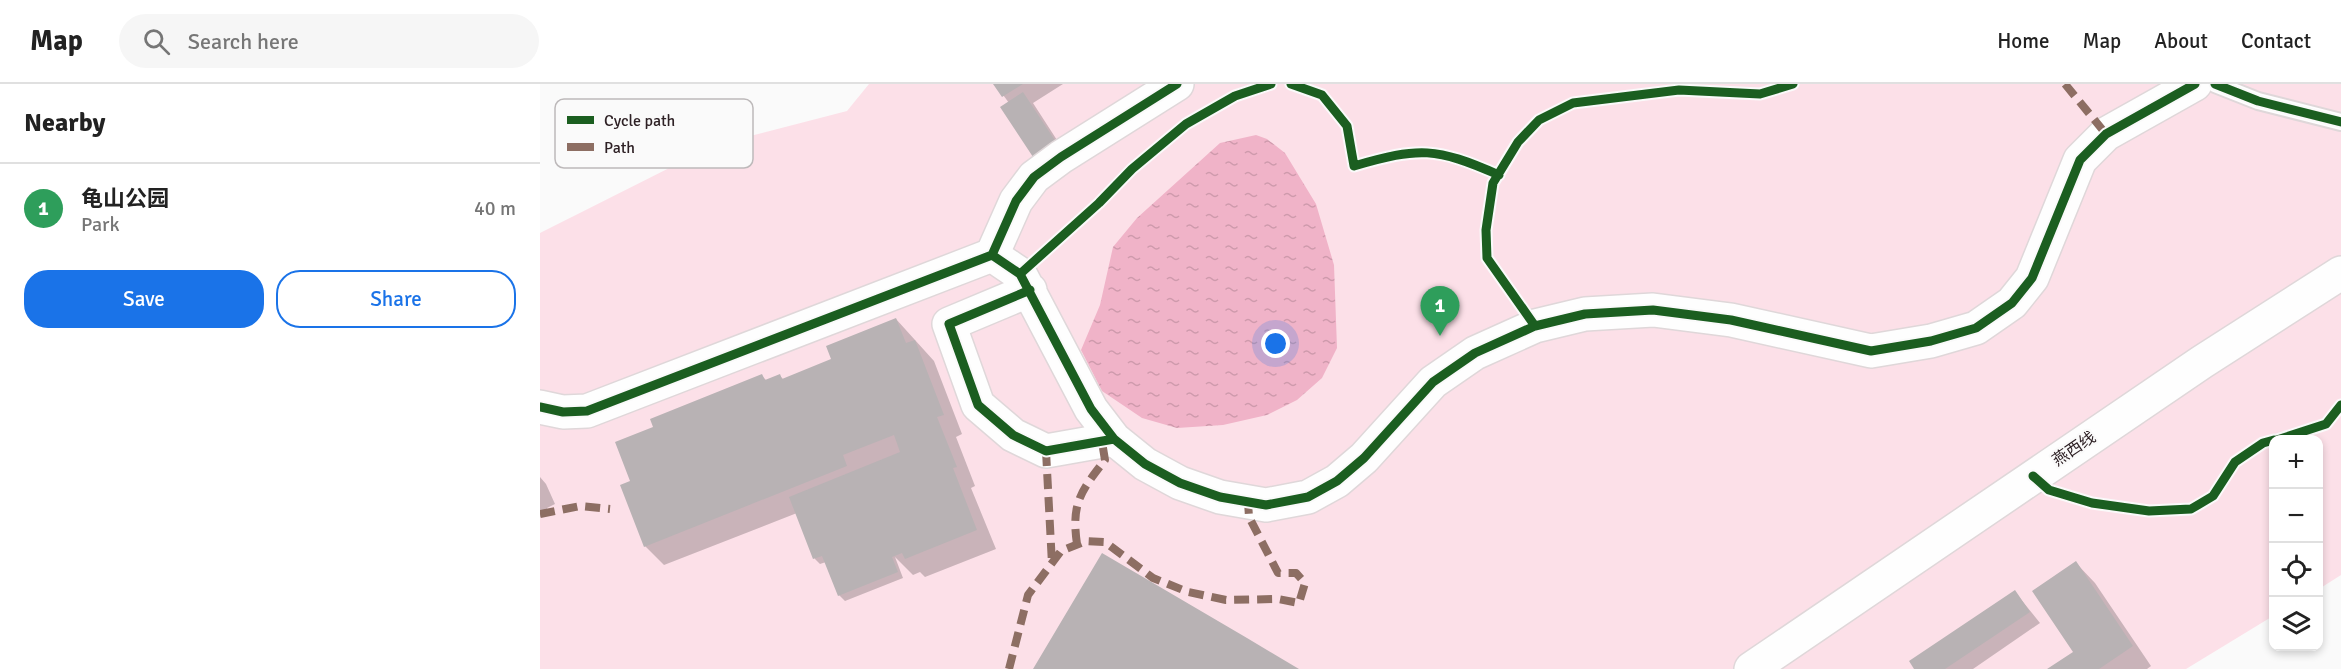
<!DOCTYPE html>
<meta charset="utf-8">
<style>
body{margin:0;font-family:Signika,"Noto Sans SC",sans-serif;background:#f6f6f6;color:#222}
.controls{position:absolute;right:18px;bottom:18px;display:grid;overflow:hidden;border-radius:12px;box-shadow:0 3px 9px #0003}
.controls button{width:54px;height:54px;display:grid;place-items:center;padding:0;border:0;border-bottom:2px solid #e0e0e0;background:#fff;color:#222;font:30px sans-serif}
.you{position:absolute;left:736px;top:260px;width:21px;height:21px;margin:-15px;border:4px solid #fff;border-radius:50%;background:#1a73e8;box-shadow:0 0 0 9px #1a73e833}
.badge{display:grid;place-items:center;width:39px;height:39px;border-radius:50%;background:#1a73e8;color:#fff;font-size:20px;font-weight:700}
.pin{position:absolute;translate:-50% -50px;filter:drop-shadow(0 2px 3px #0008)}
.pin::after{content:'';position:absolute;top:32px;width:21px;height:18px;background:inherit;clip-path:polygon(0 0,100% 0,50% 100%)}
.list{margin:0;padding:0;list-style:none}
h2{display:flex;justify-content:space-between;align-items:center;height:78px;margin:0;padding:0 24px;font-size:26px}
h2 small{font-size:20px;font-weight:400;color:#767676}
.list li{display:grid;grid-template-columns:39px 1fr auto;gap:18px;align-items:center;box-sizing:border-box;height:90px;padding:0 24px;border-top:2px solid #e0e0e0}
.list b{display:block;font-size:22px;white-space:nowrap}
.list p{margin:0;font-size:20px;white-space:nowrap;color:#767676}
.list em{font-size:20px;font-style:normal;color:#767676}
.actions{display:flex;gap:12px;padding:18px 24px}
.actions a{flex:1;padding:14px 0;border:2px solid #1a73e8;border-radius:24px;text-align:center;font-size:21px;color:#1a73e8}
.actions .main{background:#1a73e8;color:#fff}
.icon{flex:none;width:33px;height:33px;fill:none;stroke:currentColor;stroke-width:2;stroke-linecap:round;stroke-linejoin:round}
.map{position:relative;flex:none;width:1801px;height:585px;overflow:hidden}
header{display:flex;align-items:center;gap:36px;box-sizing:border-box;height:84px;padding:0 30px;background:#fff;border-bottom:2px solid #e0e0e0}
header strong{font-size:28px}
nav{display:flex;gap:33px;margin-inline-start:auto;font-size:21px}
.search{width:420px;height:54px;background:#f6f6f6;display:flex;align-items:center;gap:15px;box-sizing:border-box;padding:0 21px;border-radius:33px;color:#767676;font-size:22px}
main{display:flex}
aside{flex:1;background:#fff}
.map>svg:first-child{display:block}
</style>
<header>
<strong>Map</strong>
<div class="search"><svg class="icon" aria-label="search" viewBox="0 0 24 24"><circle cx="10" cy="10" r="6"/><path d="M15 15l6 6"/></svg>Search here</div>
<nav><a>Home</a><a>Map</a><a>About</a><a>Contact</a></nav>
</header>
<main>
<aside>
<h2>Nearby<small></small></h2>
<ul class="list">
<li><span class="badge" style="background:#2e9e5b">1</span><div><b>龟山公园</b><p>Park</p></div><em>40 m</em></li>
</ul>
<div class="actions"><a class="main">Save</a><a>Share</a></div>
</aside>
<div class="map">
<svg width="1801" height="585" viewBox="0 0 1801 585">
<defs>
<pattern id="water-ripples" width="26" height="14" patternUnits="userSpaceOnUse" patternTransform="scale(1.5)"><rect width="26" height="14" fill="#f0b3c8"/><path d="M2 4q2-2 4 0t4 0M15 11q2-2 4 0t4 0" fill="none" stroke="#ce9aac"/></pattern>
</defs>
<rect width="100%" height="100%" fill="#fafafa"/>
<path fill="#fce0e8" d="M 329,0 L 1801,0 L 1801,491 L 1779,505 L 1778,356 L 1734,356 L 1733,532 L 1646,585 L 0,585 L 0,149 L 175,61 L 307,27 Z"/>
<path fill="url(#water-ripples)" d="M 716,51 L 727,55 L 745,69 L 776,120 L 794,181 L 797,264 L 782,294 L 757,316 L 727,331 L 683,341 L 637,344 L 602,334 L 562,307 L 541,266 L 560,221 L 573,163 L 597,134 L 680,59 Z"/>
<path fill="#0003" d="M 455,0 L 523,0 L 493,19 L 526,70 L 505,83 L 494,72 L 462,23 L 469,19 Z
M 356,235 L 394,277 L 422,350 L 416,353 L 435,402 L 431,404 L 456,465 L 385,493 L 380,488 L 373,491 L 355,473 L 363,494 L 305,517 L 299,511 L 286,478 L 280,480 L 275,475 L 257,429 L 124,481 L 105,462 L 92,398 L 115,344 L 222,292 L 227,297 L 240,292 L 244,296 L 293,276 Z
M 0,393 L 6,400 L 15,420 L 7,424 L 9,429 L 0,433 Z
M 1536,479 L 1555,499 L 1611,582 L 1607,585 L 1510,585 L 1535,568 Z
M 1475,508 L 1500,539 L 1433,585 L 1376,585 Z"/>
<path fill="#b8b2b4" d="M 453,0 L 483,0 L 462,13 Z
M 483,8 L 516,58 L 493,73 L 460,23 Z
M 356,234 L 366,259 L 375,256 L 404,331 L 397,333 L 417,383 L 413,384 L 437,446 L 365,475 L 362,469 L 352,473 L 358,488 L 298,512 L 282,472 L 273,475 L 249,413 L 360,368 L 354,351 L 303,371 L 307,382 L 104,463 L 80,401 L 90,397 L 75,358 L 113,343 L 110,335 L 222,290 L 225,296 L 240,290 L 242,295 L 291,275 L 286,262 Z
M 562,469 L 707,554 L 759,585 L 493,585 Z
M 1536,477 L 1593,562 L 1559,585 L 1507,585 L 1533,568 L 1492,507 Z
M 1475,506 L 1490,528 L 1405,585 L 1374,585 L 1369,577 Z"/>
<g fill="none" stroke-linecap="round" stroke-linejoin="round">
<g stroke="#dfd7d9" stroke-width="20">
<path id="service" d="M 1675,0 L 1718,17 L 1801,38"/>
</g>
<g stroke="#dfd7d9" stroke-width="36">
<path id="minor" d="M 452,171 L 480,190 L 551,325 L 574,355 L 605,380 L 640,399 L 680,413 L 726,421 L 768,413 L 797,397 L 824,374 L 893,298 L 935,269 L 995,242 L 1045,230 L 1113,226 L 1191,236 L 1331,267 L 1391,257 L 1436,244 L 1472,219 L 1492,194 L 1540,76 L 1566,50 L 1655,0
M 490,206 L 409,240 L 438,321 L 473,351 L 506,367 L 574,355
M 0,323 L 23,328 L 47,327 L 452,171 L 476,117 L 494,93 L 521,73 L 637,0
M 1211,585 L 1662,278 L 1801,189"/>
</g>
<use href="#service" stroke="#fefefe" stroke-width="16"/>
<use href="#minor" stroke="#fefefe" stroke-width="33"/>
<path stroke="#8d6e63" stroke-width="8" stroke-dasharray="15 8" stroke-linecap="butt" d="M 1525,0 L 1566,50
M 506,367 L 512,480
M 0,430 L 40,422 L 70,425
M 537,460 C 531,419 541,407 565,376 L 562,358
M 469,585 L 488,511 L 521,467 L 546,457 L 565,458 L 613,494 L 648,508 L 686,516 L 738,515 L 759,519 L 765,499 L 756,489 L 738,489 L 709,433 L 708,418"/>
<g stroke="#fafafa" stroke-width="13">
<path id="cycleway" d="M 751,0 L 782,11 L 807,42 L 814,82 C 880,63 895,63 959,91
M 1675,0 L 1718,17 L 1801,38
M 452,171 L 480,190 L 551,325 L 574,355 L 605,380 L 640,399 L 680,413 L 726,421 L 768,413 L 797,397 L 824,374 L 893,298 L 935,269 L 995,242 L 1045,230 L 1113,226 L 1191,236 L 1331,267 L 1391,257 L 1436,244 L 1472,219 L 1492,194 L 1540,76 L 1566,50 L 1655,0
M 480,190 L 559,119 L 592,85 L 646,40 L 695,12 L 731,0
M 490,206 L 409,240 L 438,321 L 473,351 L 506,367 L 574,355
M 995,242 L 947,174 L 946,146 L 953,99 L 978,58 L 999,36 L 1033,19 L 1139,6 L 1220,10 L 1253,0
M 0,323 L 23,328 L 47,327 L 452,171 L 476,117 L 494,93 L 521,73 L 637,0
M 1737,356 L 1786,340 L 1801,321
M 1493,392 L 1509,406 L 1552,419 L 1609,427 L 1651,425 L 1673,412 L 1695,378 L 1723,359 L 1734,356"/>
</g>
<use href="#cycleway" stroke="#1b5e20" stroke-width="9"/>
</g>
<g text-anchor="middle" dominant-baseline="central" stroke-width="4.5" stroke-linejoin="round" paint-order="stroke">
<g font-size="16" fill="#2e2125" stroke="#fafafa">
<text transform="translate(1534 365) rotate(-34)">燕西线</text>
</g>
</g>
<rect x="15" y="15" width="198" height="69" rx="9" fill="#fafafa" stroke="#bdb9ba" stroke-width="1.5"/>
<rect x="27" y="32" width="27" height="8" fill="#1b5e20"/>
<rect x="27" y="59" width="27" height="8" fill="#8d6e63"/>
<g font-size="16" fill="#2e2125">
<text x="64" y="42">Cycle path</text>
<text x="64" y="69">Path</text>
</g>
</svg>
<div class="controls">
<button>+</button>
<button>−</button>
<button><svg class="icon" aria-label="locate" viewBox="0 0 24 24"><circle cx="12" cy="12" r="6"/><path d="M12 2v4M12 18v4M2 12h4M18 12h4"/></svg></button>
<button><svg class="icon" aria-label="layers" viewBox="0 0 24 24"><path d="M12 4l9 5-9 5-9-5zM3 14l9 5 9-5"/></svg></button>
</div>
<div class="you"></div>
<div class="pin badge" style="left:900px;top:252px;background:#2e9e5b">1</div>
</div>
</main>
